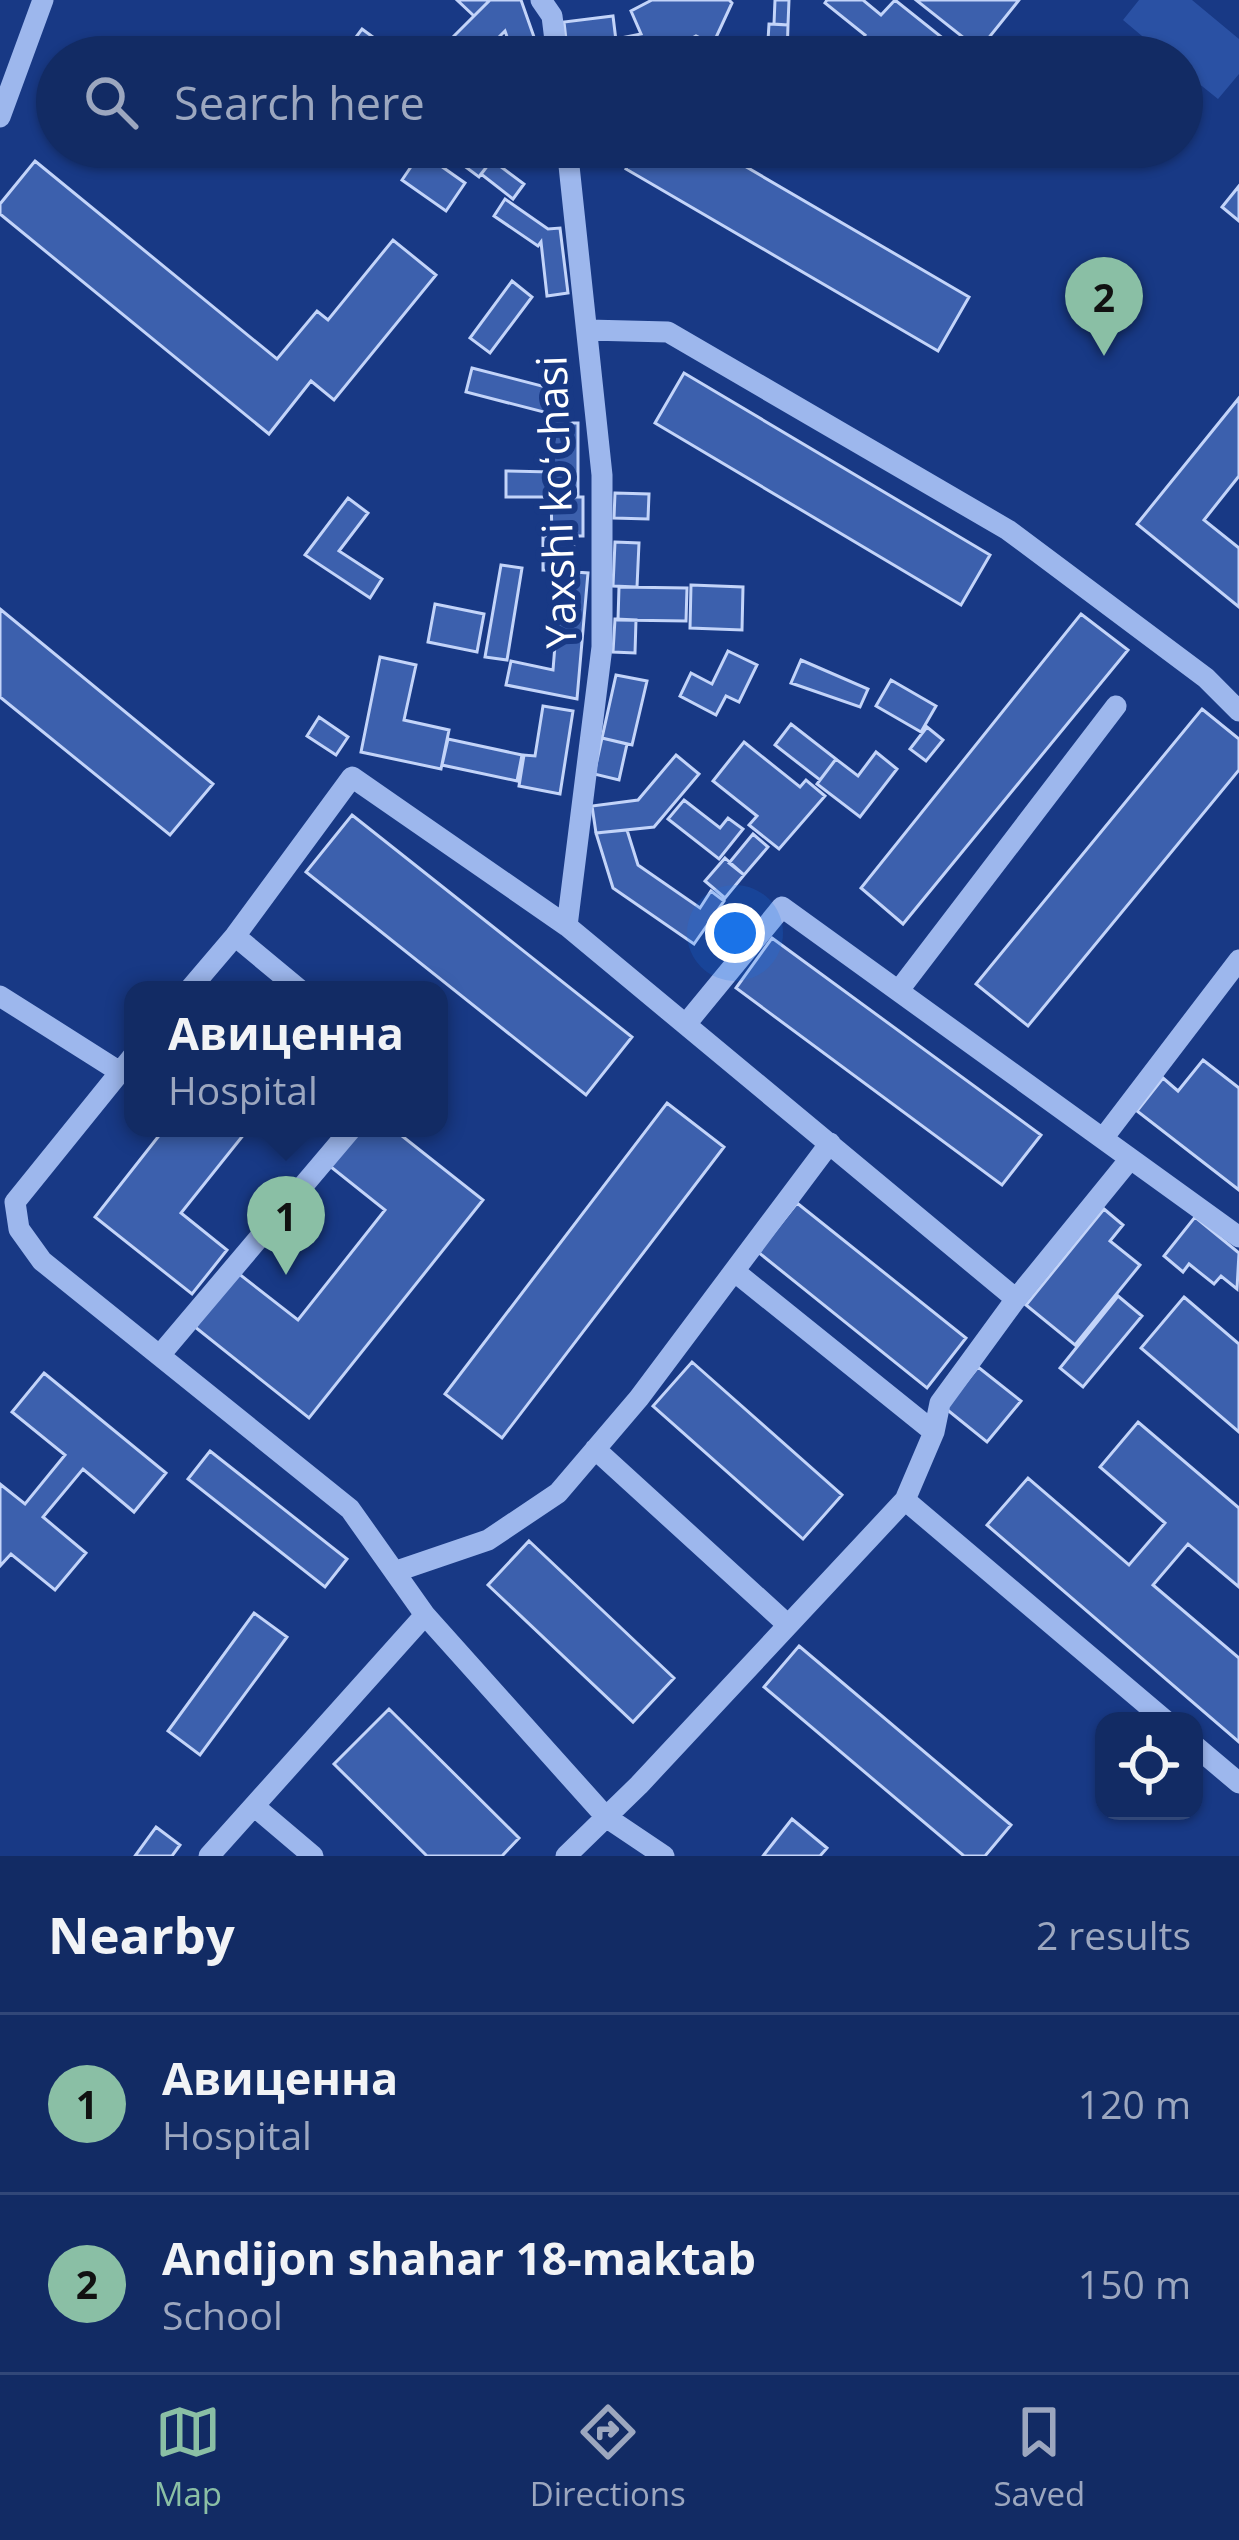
<!DOCTYPE html>
<meta charset="utf-8">
<style>
body{margin:0;font-family:"Open Sans",sans-serif;background:#1b336a;color:#f1f3f6}
.controls{position:absolute;right:36px;bottom:36px;display:grid;overflow:hidden;border-radius:24px;box-shadow:0 3px 9px #0004}
.controls button{width:108px;height:108px;display:grid;place-items:center;padding:0;border:0;border-bottom:3px solid #314778;background:#122b64;color:#f1f3f6;font:60px sans-serif}
.you{position:absolute;left:735px;top:933px;width:42px;height:42px;margin:-30px;border:9px solid #fff;border-radius:50%;background:#1a73e8;box-shadow:0 0 0 18px #1a73e833}
.badge{display:grid;place-items:center;width:78px;height:78px;border-radius:50%;background:#8abfa5;color:#111;font-size:39px;font-weight:700}
.pin{position:absolute;translate:-50% -99px;filter:drop-shadow(0 3px 6px #0008)}
.pin::after{content:'';position:absolute;top:63px;width:42px;height:36px;background:inherit;clip-path:polygon(0 0,100% 0,50% 100%)}
.popup{position:absolute;left:124px;top:981px;width:324px;height:156px;box-sizing:border-box;display:grid;place-content:center;border-radius:24px;background:#122b64;filter:drop-shadow(0 3px 9px #0005);font-size:39px;white-space:nowrap;color:#9ca7bf}
.popup b{font-size:45px;color:#f1f3f6}
.popup::after{content:'';position:absolute;left:50%;top:100%;margin-left:-24px;border:24px solid transparent;border-top-color:#122b64}
.list{margin:0;padding:0;list-style:none}
h2{display:flex;justify-content:space-between;align-items:center;height:156px;margin:0;padding:0 48px;font-size:51px}
h2 small{font-size:39px;font-weight:400;color:#9ca7bf}
.list li{display:grid;grid-template-columns:78px 1fr auto;gap:36px;align-items:center;box-sizing:border-box;height:180px;padding:0 48px;border-top:3px solid #314778}
.list b{display:block;font-size:45px;white-space:nowrap}
.list p{margin:0;font-size:39px;white-space:nowrap;color:#9ca7bf}
.list em{font-size:39px;font-style:normal;color:#9ca7bf}
.icon{flex:none;width:66px;height:66px;fill:none;stroke:currentColor;stroke-width:2;stroke-linecap:round;stroke-linejoin:round}
.map{position:relative;flex:none;width:1239px;height:1856px;overflow:hidden}
.search{position:absolute;background:#122b64;box-shadow:0 3px 9px #0004;left:36px;right:36px;top:36px;height:132px;display:flex;align-items:center;gap:30px;box-sizing:border-box;padding:0 42px;border-radius:66px;color:#9ca7bf;font-size:45px}
.sheet{height:516px;background:#122b64}
nav{display:flex;justify-content:space-around;align-items:center;box-sizing:border-box;height:168px;border-top:3px solid #314778;background:#122b64;font-size:33px;color:#9ca7bf}
nav a{display:grid;justify-items:center;gap:6px}
nav .on{color:#8abfa5}
.map>svg:first-child{display:block}
</style>
<div class="map">
<svg width="1239" height="1856" viewBox="0 0 1239 1856">
<rect width="100%" height="100%" fill="#183985"/>
<path fill="#2a51a4" d="M 1139,0 L 1192,0 L 1239,39 L 1239,74 L 1218,99 L 1182,70 L 1182,57 L 1167,57 L 1123,20 Z"/>
<path fill="#3c60ad" stroke="#c3d4f9" stroke-width="3" d="M 457,0 L 490,0 L 474,16 Z
M 490,0 L 521,0 L 540,54 L 514,57 L 505,31 L 479,57 L 433,57 Z
M 652,0 L 729,0 L 732,3 L 713,44 L 696,36 L 658,57 L 618,57 L 616,39 L 641,34 L 631,11 Z
M 775,0 L 789,0 L 788,25 L 774,24 Z
M 827,0 L 863,0 L 881,15 L 895,0 L 964,55 L 847,57 L 865,35 L 825,3 Z
M 916,0 L 1019,0 L 979,50 Z
M 613,16 L 618,57 L 568,57 L 564,22 Z
M 769,24 L 788,25 L 787,57 L 767,57 Z
M 362,29 L 400,57 L 341,57 Z
M 793,38 L 820,41 L 841,57 L 790,57 Z
M 446,147 L 475,147 L 492,160 L 479,177 L 443,150 Z
M 638,147 L 712,147 L 969,297 L 938,351 L 626,169 Z
M 826,147 L 858,147 L 846,163 Z
M 421,152 L 465,183 L 446,211 L 402,180 Z
M 492,160 L 524,184 L 513,199 L 481,174 Z
M 35,161 L 277,359 L 317,311 L 328,320 L 393,240 L 436,275 L 334,400 L 311,381 L 269,434 L 0,214 L 0,204 Z
M 1239,186 L 1239,221 L 1222,207 Z
M 505,199 L 548,229 L 560,228 L 568,293 L 547,296 L 541,242 L 538,246 L 494,216 Z
M 512,281 L 532,297 L 490,353 L 470,338 Z
M 472,368 L 569,393 L 563,417 L 466,392 Z
M 684,373 L 990,555 L 961,605 L 655,423 Z
M 1239,398 L 1239,476 L 1204,520 L 1239,548 L 1239,607 L 1137,524 Z
M 551,423 L 578,423 L 578,497 L 506,497 L 506,471 L 551,472 Z
M 615,493 L 649,494 L 648,519 L 614,518 Z
M 551,497 L 583,497 L 583,536 L 552,536 Z
M 348,498 L 368,513 L 339,551 L 382,579 L 370,598 L 305,555 Z
M 543,536 L 574,536 L 573,571 L 543,570 Z
M 615,542 L 639,543 L 637,587 L 613,586 Z
M 501,565 L 522,568 L 507,660 L 485,657 Z
M 561,571 L 588,573 L 577,699 L 506,685 L 511,661 L 553,670 Z
M 691,585 L 743,587 L 742,630 L 690,628 Z
M 619,587 L 687,588 L 686,621 L 618,620 Z
M 435,604 L 484,614 L 477,652 L 428,642 Z
M 0,609 L 213,784 L 170,835 L 0,697 Z
M 1081,614 L 1128,650 L 903,924 L 861,888 Z
M 615,619 L 636,620 L 635,653 L 613,652 Z
M 728,651 L 757,665 L 739,702 L 726,696 L 716,715 L 680,696 L 691,673 L 712,684 Z
M 380,657 L 416,665 L 404,720 L 449,730 L 441,769 L 361,752 Z
M 801,660 L 868,689 L 860,707 L 791,683 Z
M 616,675 L 647,681 L 632,745 L 602,738 Z
M 891,680 L 936,706 L 921,732 L 876,706 Z
M 543,706 L 573,711 L 560,794 L 519,786 L 524,755 L 535,756 Z
M 1202,709 L 1239,739 L 1239,770 L 1028,1026 L 976,984 Z
M 319,717 L 348,737 L 336,755 L 307,736 Z
M 791,724 L 836,759 L 820,780 L 775,745 Z
M 927,727 L 943,740 L 926,761 L 910,749 Z
M 602,738 L 627,744 L 619,780 L 594,774 Z
M 448,739 L 522,755 L 517,781 L 442,765 Z
M 744,742 L 800,787 L 806,780 L 825,796 L 779,849 L 749,825 L 757,816 L 713,781 Z
M 876,752 L 897,769 L 860,817 L 817,784 L 836,759 L 858,776 Z
M 676,755 L 699,774 L 654,827 L 596,833 L 592,806 L 638,800 Z
M 684,800 L 720,828 L 728,818 L 743,829 L 719,859 L 668,819 Z
M 352,815 L 632,1037 L 586,1095 L 306,872 Z
M 627,830 L 638,865 L 700,908 L 711,891 L 724,901 L 694,944 L 613,888 L 596,833 Z
M 753,834 L 768,847 L 744,875 L 729,863 Z
M 725,858 L 744,875 L 725,898 L 705,881 Z
M 772,938 L 1041,1135 L 1002,1185 L 736,988 Z
M 1203,1060 L 1239,1088 L 1239,1190 L 1137,1111 L 1163,1078 L 1178,1091 Z
M 667,1103 L 724,1147 L 502,1438 L 445,1394 Z
M 165,1128 L 249,1128 L 181,1213 L 227,1250 L 192,1294 L 95,1217 Z
M 353,1128 L 392,1128 L 483,1200 L 309,1418 L 195,1327 L 238,1273 L 298,1320 L 385,1210 L 326,1163 Z
M 797,1203 L 966,1338 L 927,1388 L 758,1252 Z
M 1104,1209 L 1123,1225 L 1110,1241 L 1140,1265 L 1075,1345 L 1026,1305 Z
M 1195,1217 L 1239,1253 L 1237,1289 L 1221,1276 L 1214,1284 L 1189,1264 L 1183,1272 L 1164,1256 Z
M 1118,1296 L 1142,1316 L 1083,1387 L 1060,1368 Z
M 1184,1297 L 1239,1344 L 1239,1432 L 1141,1348 Z
M 692,1362 L 842,1495 L 803,1539 L 653,1406 Z
M 978,1367 L 1021,1401 L 987,1442 L 945,1408 Z
M 44,1373 L 166,1473 L 134,1512 L 83,1469 L 43,1517 L 86,1553 L 55,1590 L 11,1554 L 0,1566 L 0,1484 L 25,1504 L 65,1455 L 12,1412 Z
M 1138,1422 L 1239,1508 L 1239,1587 L 1188,1544 L 1153,1585 L 1239,1658 L 1239,1742 L 987,1525 L 1028,1478 L 1129,1565 L 1165,1523 L 1100,1467 Z
M 210,1451 L 347,1559 L 325,1587 L 188,1479 Z
M 529,1541 L 674,1678 L 633,1722 L 488,1585 Z
M 254,1613 L 287,1637 L 200,1755 L 168,1731 Z
M 799,1646 L 1011,1825 L 985,1856 L 964,1856 L 764,1687 Z
M 389,1709 L 519,1838 L 502,1856 L 427,1856 L 334,1764 Z
M 792,1819 L 827,1848 L 820,1856 L 763,1856 Z
M 156,1827 L 180,1845 L 172,1856 L 135,1856 Z"/>
<g fill="none" stroke-linecap="round" stroke-linejoin="round">
<path stroke="#9db7ed" stroke-width="21" d="M 541,0 L 552,16 L 557,57
M 0,117 L 43,0
M 588,330 L 668,332 L 1008,530 L 1206,678 L 1239,711
M 567,926 L 602,647 L 602,475 L 567,147
M 235,936 L 300,990
M 189,990 L 235,936 L 352,777 L 567,926 L 1016,1299
M 899,990 L 1116,706
M 0,996 L 120,1072
M 686,1024 L 782,907 L 1239,1237
M 133,1056 L 15,1202 L 19,1229 L 42,1261 L 350,1509 L 425,1615 L 606,1817 L 664,1856
M 1104,1137 L 1239,960
M 734,1271 L 934,1432
M 160,1355 L 352,1128
M 595,1449 L 788,1625
M 905,1500 L 1166,1721
M 397,1571 L 488,1540 L 558,1493 L 639,1398 L 830,1143
M 1194,1745 L 1239,1783
M 254,1806 L 313,1856
M 209,1856 L 425,1615
M 566,1856 L 639,1785 L 905,1500 L 934,1432 L 940,1403 L 1016,1299 L 1130,1159"/>
</g>
<g text-anchor="middle" dominant-baseline="central" stroke-width="12" stroke-linejoin="round" paint-order="stroke">
<g font-size="42" fill="#fff" stroke="#183985">
<text transform="translate(555 502) rotate(-92)">Yaxshi koʻchasi</text>
</g>
</g>
</svg>
<div class="controls">
<button><svg class="icon" aria-label="locate" viewBox="0 0 24 24"><circle cx="12" cy="12" r="6"/><path d="M12 2v4M12 18v4M2 12h4M18 12h4"/></svg></button>
</div>
<div class="you"></div>
<div class="pin badge" style="left:286px;top:1275px">1</div>
<div class="popup"><b>Авиценна</b>Hospital</div>
<div class="pin badge" style="left:1104px;top:356px">2</div>
<div class="search"><svg class="icon" aria-label="search" viewBox="0 0 24 24"><circle cx="10" cy="10" r="6"/><path d="M15 15l6 6"/></svg>Search here</div>
</div>
<section class="sheet">
<h2>Nearby<small>2 results</small></h2>
<ul class="list">
<li><span class="badge">1</span><div><b>Авиценна</b><p>Hospital</p></div><em>120 m</em></li>
<li><span class="badge">2</span><div><b>Andijon shahar 18-maktab</b><p>School</p></div><em>150 m</em></li>
</ul>
</section>
<nav>
<a class="on"><svg class="icon" aria-label="map" viewBox="0 0 24 24"><path d="M3 6l6-2 6 2 6-2v14l-6 2-6-2-6 2zM9 4v14M15 6v14"/></svg>Map</a>
<a><svg class="icon" aria-label="directions" viewBox="0 0 24 24"><path d="M12 3l9 9-9 9-9-9zM9 14v-3h6M13 9l2 2-2 2"/></svg>Directions</a>
<a><svg class="icon" aria-label="saved" viewBox="0 0 24 24"><path d="M7 4h10v16l-5-4-5 4z"/></svg>Saved</a>
</nav>
